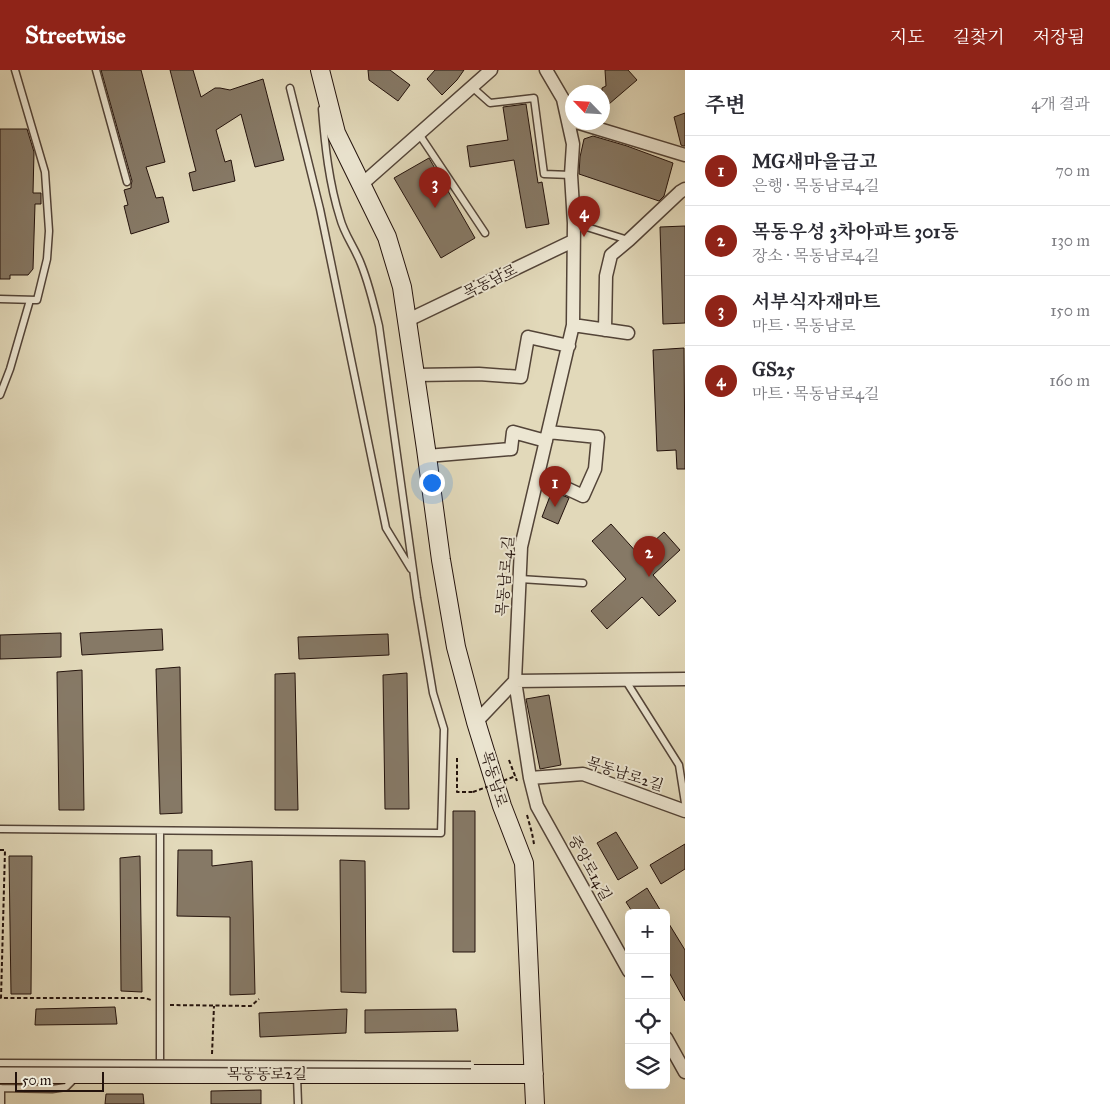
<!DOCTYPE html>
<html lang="ko">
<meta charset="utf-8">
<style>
body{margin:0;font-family:"IM FELL Great Primer","Noto Serif KR",serif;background:#f2f2f3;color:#2b2b33}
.controls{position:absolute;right:15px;bottom:15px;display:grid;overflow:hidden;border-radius:8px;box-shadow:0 5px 20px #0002}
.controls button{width:45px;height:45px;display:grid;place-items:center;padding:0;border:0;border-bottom:1px solid #e1e1e2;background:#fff;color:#2b2b33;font:25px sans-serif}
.compass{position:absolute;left:565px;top:15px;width:45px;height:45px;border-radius:50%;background:#fff;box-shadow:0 5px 20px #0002;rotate:295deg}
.scale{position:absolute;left:15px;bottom:12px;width:89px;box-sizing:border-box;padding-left:5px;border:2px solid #23120c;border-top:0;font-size:14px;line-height:18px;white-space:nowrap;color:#23120c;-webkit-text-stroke:4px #ece6d2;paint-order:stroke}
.you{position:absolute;left:431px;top:412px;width:18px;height:18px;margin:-12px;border:4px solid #fff;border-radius:50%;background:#1a73e8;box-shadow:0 0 0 8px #1a73e833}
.badge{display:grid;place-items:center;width:32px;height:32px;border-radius:50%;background:#8f2418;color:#fff;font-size:16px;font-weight:700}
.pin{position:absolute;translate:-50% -41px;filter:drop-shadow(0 1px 2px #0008)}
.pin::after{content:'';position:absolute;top:26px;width:18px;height:15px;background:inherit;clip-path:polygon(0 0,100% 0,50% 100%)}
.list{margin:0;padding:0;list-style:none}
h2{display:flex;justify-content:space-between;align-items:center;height:65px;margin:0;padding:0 20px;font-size:21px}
h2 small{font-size:16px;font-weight:400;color:#7c7c81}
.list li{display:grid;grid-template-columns:32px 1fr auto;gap:15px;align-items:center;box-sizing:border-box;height:70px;padding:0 20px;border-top:1px solid #e1e1e2}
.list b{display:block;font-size:19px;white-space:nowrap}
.list p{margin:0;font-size:16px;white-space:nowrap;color:#7c7c81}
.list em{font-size:16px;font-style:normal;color:#7c7c81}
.icon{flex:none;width:28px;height:28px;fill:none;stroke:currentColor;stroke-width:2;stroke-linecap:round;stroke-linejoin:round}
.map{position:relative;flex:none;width:685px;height:1034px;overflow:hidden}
header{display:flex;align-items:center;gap:30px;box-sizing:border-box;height:70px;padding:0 25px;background:#8f2418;color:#fff}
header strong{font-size:24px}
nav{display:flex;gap:28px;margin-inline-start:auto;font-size:18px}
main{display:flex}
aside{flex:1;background:#fff}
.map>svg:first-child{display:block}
</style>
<header>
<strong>Streetwise</strong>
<nav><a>지도</a><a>길찾기</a><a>저장됨</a></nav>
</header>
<main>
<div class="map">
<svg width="685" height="1034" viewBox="0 0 685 1034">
<rect width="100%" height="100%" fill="#e2d9ba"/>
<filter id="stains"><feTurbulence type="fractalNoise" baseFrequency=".004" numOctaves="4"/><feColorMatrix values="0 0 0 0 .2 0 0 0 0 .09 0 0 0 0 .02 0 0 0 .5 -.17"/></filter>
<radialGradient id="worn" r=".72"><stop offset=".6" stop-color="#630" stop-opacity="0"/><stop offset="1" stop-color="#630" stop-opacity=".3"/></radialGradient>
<path fill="#867966" stroke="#23120c" d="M 101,0 L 141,0 L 165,92 L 146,97 L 156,128 L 163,127 L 169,152 L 131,164 L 124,136 L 128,135 L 124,120 L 131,118 L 131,115 L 132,111 Z
M 170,0 L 193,0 L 201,27 L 215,18 L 220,18 L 230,20 L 263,9 L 284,90 L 255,97 L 241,44 L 216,60 L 225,92 L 231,90 L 235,111 L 193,121 L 189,103 L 196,101 Z
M 368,0 L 390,0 L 410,15 L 398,31 L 369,10 Z
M 435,0 L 464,0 L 457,10 L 442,25 L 427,9 Z
M 605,0 L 628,0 L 637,10 L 602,40 L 602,18 L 606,16 Z
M 526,34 L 538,113 L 542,112 L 549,154 L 526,158 L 514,90 L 470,97 L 467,76 L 508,70 L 503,37 Z
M 685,43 L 685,76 L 683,76 L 681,75 L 674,47 Z
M 0,59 L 27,59 L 34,82 L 33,123 L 41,123 L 41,134 L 35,134 L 33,199 L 28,205 L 10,205 L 10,209 L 0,209 Z
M 593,66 L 627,76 L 673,93 L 664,126 L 659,131 L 579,104 L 580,87 L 584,69 Z
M 429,88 L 475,168 L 441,188 L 394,108 Z
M 685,156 L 685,253 L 663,254 L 660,157 Z
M 684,278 L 685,399 L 677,399 L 676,380 L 657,381 L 653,280 Z
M 552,421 L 569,428 L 558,454 L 542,447 Z
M 611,454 L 639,485 L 664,462 L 680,480 L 653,505 L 676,531 L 659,546 L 642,527 L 607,559 L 591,541 L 626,509 L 592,471 Z
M 162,559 L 163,580 L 82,585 L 80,563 Z
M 61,563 L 61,587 L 0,589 L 0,565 Z
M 388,564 L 389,585 L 299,589 L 298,567 Z
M 180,597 L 182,743 L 160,744 L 156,599 Z
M 82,600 L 84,740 L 59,740 L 57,602 Z
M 295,603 L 298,740 L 275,740 L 275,604 Z
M 407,603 L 409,739 L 385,739 L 383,605 Z
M 549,625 L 561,695 L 540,699 L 526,629 Z
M 453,741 L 475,741 L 475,882 L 453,882 Z
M 616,762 L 638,798 L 618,810 L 597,773 Z
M 685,774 L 685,799 L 661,814 L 650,795 Z
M 178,780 L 212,780 L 212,796 L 252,791 L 255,924 L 230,925 L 230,847 L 177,846 Z
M 9,786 L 32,786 L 31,924 L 11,924 Z
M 140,786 L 142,922 L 121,921 L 120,788 Z
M 340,790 L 365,791 L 366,923 L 341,922 Z
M 647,818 L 662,843 L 633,843 L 626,832 Z
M 666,849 L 685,880 L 685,931 L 666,897 Z
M 115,937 L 117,954 L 35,955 L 36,939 Z
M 347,939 L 346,963 L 260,967 L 259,943 Z
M 456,939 L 458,961 L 365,963 L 365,940 Z
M 261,1020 L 261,1034 L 211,1034 L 211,1021 Z
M 106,1024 L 143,1024 L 144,1034 L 105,1034 Z"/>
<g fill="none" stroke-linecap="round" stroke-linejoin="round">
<g stroke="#534438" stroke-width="9">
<path id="lane" d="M 96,0 L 127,112
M 472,17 L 490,33 L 534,28 L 544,104 L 571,105
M 290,18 L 320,139 L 386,458 L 411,499
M 419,64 L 485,163
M 574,153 L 628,170
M 0,229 L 37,230 L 47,189 L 49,161 L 45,102 L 15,0
M 0,325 L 10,299 L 30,230
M 520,509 L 583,513
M 626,611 L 679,695 L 685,733
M 0,759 L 441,763 L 444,659 L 433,623 L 417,528 L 379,256 C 374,235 369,214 361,194 C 355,178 344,164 340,148 C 329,113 325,76 322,39
M 160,761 L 160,994
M 297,1006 L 298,1034
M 0,1018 L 52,1019 L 66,1017 L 75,1008
M 1,1034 L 1,1018"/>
</g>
<g stroke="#534438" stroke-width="15">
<path id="street" d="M 546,0 L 563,29 L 573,74 L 571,105 L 574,153 L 573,255 L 521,477 L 515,611 L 530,708 L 537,736 L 629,901
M 576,52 L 685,85
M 361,115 L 491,0
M 406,251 L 573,171
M 573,255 L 628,263
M 605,260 L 606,206 L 611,185 L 629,170 L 680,122 L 685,119
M 415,305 L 479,304 L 521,307 L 528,267 L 569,276
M 427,386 L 511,379 L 513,362 L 546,371
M 538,405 L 583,426 L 595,399 L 598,367 L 548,362
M 476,652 L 515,611 L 685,609
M 530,708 L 583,704 L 685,741
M 666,968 L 685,1002"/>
</g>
<g stroke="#23120c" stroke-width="20">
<path id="secondary" d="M 320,0 L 336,63 L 387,167 L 402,217 L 426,379 L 441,490 L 456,577 L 476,652 L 502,736 L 524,793 L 535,1034
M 0,1004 L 534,1004"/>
</g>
<path stroke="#23120c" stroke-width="2" stroke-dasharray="4 2.5" stroke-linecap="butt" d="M 457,688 L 457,722 L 473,722
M 509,690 L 517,711
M 527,745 L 532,763 L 534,774
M 0,780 L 5,780 L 1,928 L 145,928 L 151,930
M 170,935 L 251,936 L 259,929
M 212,984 L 214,936"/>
<use href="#lane" stroke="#ece6d2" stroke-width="6"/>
<use href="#street" stroke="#ece6d2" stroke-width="12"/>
<use href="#secondary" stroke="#ece6d2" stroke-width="18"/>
<g stroke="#534438" stroke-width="9" stroke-linecap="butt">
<path id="lane-bridge" d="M 0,993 L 471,995"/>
</g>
<path stroke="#23120c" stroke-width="2" stroke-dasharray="4 2.5" stroke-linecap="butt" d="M 473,722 L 516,706"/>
<use href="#lane-bridge" stroke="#ece6d2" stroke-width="6"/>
</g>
<g text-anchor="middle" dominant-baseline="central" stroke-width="4" stroke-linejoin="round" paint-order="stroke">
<g font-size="15" fill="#23120c" stroke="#ece6d2">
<text transform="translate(490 211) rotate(-26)">목동남로</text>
<text transform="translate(505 506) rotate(-85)">목동남로4길</text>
<text transform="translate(625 704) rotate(18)">목동남로2길</text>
<text transform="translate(494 709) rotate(73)">목동남로</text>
<text transform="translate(590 798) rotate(61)">중앙로14길</text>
<text x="267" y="1004">목동동로2길</text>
</g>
</g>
<rect width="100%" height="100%" filter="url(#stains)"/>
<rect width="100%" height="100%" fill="url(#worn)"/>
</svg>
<div class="controls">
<button>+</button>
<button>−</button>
<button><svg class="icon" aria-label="locate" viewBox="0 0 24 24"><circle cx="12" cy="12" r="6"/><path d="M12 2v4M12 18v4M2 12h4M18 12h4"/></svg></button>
<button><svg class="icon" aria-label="layers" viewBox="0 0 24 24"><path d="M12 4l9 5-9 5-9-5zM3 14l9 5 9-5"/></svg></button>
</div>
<svg class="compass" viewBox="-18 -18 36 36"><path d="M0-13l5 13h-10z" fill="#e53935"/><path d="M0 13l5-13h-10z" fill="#7c7c81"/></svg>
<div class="scale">50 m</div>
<div class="you"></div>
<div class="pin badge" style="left:555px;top:437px">1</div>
<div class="pin badge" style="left:649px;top:507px">2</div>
<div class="pin badge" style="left:435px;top:138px">3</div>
<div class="pin badge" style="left:584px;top:167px">4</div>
</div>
<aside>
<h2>주변<small>4개 결과</small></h2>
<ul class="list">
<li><span class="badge">1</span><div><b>MG새마을금고</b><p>은행 · 목동남로4길</p></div><em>70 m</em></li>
<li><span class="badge">2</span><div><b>목동우성 3차아파트 301동</b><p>장소 · 목동남로4길</p></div><em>130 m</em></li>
<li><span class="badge">3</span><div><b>서부식자재마트</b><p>마트 · 목동남로</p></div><em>150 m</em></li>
<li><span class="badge">4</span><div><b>GS25</b><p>마트 · 목동남로4길</p></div><em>160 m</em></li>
</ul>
</aside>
</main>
